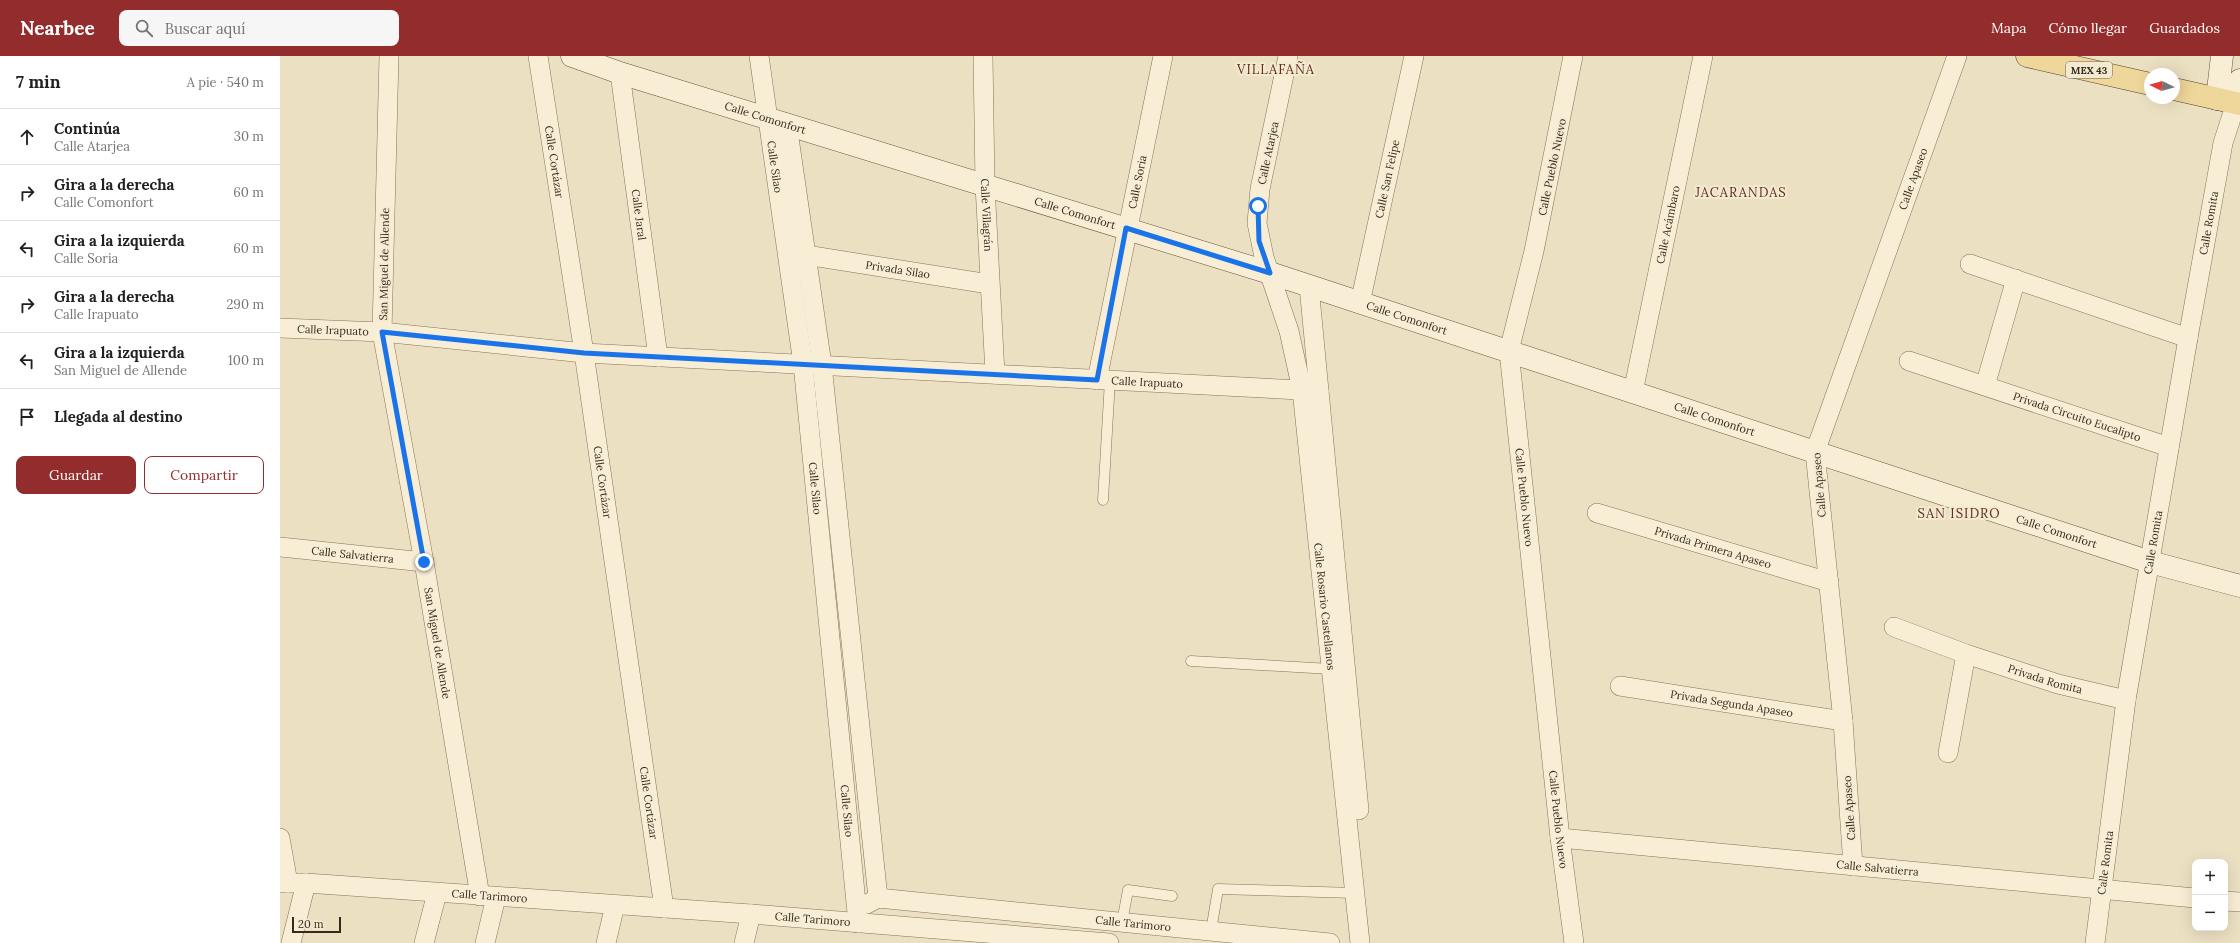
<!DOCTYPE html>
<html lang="es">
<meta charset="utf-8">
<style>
body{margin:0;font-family:Lora,serif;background:#f6f6f6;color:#202124}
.controls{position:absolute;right:12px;bottom:12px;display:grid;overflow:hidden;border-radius:8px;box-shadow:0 4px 16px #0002}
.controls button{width:36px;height:36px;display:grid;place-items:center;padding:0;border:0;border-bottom:1px solid #e0e0e0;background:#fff;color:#202124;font:20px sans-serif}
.compass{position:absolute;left:1864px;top:12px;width:36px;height:36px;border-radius:50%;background:#fff;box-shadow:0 4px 16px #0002;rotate:275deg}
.scale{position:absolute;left:12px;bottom:10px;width:49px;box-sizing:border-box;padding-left:4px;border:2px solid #362a1d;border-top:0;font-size:11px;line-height:14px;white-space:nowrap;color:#362a1d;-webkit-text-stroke:3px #f4ead1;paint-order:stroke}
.stop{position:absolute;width:12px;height:12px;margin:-9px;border:3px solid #1a73e8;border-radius:50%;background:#fff}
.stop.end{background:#1a73e8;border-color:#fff;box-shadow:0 1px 4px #0008}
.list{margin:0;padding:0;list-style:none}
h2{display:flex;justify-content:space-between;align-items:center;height:52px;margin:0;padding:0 16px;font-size:17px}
h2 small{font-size:13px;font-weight:400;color:#757577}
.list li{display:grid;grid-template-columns:26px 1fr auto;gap:12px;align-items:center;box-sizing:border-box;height:56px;padding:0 16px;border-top:1px solid #e0e0e0}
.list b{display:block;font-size:15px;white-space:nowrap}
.list p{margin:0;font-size:13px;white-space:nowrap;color:#757577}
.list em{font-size:13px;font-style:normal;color:#757577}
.actions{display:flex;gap:8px;padding:12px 16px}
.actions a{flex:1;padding:9px 0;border:1px solid #932c2c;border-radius:8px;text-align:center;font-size:14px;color:#932c2c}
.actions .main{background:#932c2c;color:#fff}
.icon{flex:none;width:22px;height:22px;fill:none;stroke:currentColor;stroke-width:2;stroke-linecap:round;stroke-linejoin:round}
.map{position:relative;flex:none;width:1960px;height:887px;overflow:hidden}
header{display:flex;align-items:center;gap:24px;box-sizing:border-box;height:56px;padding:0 20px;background:#932c2c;color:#fff}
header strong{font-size:19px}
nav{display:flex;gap:22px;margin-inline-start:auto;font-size:14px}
.search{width:280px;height:36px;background:#f6f6f6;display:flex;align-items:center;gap:10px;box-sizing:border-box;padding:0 14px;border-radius:8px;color:#757577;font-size:15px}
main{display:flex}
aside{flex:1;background:#fff}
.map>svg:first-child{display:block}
</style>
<header>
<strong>Nearbee</strong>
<div class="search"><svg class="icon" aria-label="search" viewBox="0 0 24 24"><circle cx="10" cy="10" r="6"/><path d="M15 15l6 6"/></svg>Buscar aquí</div>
<nav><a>Mapa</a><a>Cómo llegar</a><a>Guardados</a></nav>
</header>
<main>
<aside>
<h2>7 min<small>A pie · 540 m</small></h2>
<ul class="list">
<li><svg class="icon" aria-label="ahead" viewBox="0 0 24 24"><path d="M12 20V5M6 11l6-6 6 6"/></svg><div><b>Continúa</b><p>Calle Atarjea</p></div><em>30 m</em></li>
<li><svg class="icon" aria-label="right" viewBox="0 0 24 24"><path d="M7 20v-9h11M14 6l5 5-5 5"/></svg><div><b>Gira a la derecha</b><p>Calle Comonfort</p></div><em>60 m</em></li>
<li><svg class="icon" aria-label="left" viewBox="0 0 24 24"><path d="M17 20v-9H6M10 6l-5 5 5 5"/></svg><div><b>Gira a la izquierda</b><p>Calle Soria</p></div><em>60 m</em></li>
<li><svg class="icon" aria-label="right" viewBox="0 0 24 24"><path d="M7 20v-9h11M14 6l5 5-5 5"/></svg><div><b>Gira a la derecha</b><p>Calle Irapuato</p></div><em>290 m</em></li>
<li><svg class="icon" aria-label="left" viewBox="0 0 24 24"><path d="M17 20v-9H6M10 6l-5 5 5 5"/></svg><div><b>Gira a la izquierda</b><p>San Miguel de Allende</p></div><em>100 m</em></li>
<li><svg class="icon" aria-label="arrive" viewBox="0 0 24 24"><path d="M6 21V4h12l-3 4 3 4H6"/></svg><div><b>Llegada al destino</b></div></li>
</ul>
<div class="actions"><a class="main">Guardar</a><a>Compartir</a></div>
</aside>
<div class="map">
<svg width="1960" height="887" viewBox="0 0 1960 887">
<rect width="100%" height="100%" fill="#ece0c2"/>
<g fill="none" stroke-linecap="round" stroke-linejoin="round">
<g stroke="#86725a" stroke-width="11">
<path id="lane" d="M 823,444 L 830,324
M 911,605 L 1051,613
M 842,866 L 848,834 L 892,840
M 931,875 L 938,833 L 1075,837"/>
</g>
<g stroke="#86725a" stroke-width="20">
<g id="street">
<path id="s1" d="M 109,0 L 102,276 L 144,506 L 200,840"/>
<path id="s2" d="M 258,0 L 304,297 L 384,852"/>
<path id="s3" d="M 479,0 L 523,308 L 578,867"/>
<path id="s4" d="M 703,0 L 705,129 L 715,318"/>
<path id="s5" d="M 1008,0 L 980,133 L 977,167 L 984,201 L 1009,275 L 1022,334 L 1080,887"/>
<path id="s6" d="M 1293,0 L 1254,195 L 1229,295 L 1280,782 L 1294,887"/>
<path id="s7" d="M 340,17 L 378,301"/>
<path d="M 507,68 L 542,309 L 598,842"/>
<path id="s8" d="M 526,199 L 709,228"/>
<path d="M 1690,208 L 1908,282"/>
<path d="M 1029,230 L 1079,754"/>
<path id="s9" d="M 1080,247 L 1134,0"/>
<path id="s10" d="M 0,272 L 102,276 L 304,297 L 1039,335"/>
<path id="s11" d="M 1629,305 L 1889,391"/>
<path id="s12" d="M 817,324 L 883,0"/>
<path d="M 1705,330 L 1736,223"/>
<path id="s13" d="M 1353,336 L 1423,0"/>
<path id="s14" d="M 1317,457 L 1549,526"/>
<path id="s15" d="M 0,491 L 144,506"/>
<path id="s16" d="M 1614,571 L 1686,598 L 1778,628 L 1846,644"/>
<path id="s17" d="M 1340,630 L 1563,665"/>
<path d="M 1668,697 L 1686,598"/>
<path d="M 0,782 L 8,827"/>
<path id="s18" d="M 1280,782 L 1915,842"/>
<path id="s19" d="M 1573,810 L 1563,665 L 1535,396 L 1677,0"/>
<path id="s20" d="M 0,827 L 26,827 L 471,858 L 829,887"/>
<path d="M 1945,845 L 1960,846"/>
<path id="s21" d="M 587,848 L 598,842 L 1050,887"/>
<path d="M 11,887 L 26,827"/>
<path d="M 144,887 L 157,837"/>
<path d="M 205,887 L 216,841"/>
<path d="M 326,887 L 335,849"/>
<path d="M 464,887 L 471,858"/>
<path id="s22" d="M 1815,887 L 1846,644 L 1908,282 L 1943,87 L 1956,47"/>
</g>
</g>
<g stroke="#67533d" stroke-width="23">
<g id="secondary">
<path id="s23" d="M 292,0 L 340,17 L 990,217 L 1870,506 L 1960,530"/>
<path d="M 1937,43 L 1942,0"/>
<path d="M 1956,47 L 1960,24"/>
</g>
</g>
<g stroke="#53402e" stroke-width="23">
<path id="primary" d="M 1747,0 L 1870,28
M 1894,33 L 1960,48"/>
</g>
<use href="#lane" stroke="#f8eed5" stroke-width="10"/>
<use href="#street" stroke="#f8eed5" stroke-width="19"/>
<use href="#secondary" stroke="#f8eed5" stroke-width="22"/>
<use href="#primary" stroke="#efd69a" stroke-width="22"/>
</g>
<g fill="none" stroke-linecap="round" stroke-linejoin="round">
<path stroke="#1a73e8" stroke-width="5" d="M 144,506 L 102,276 L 304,297 L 817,324 L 846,172 L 990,217 L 979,185 L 978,150"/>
</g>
<g text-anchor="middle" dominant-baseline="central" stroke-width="4" stroke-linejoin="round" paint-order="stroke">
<rect fill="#f4ead1" stroke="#6f6453" stroke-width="1" x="1786" y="6" width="46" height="16" rx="3"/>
<g font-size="10" font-weight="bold" fill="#362a1d">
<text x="1809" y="14">MEX 43</text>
</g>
<g font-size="11" fill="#362a1d" stroke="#f4ead1">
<text stroke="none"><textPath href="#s23" startOffset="203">Calle Comonfort</textPath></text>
<text transform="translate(988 97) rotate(-78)">Calle Atarjea</text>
<text stroke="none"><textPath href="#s2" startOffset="107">Calle Cortázar</textPath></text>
<text stroke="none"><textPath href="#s3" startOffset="112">Calle Silao</textPath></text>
<text transform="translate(1272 111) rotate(-78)">Calle Pueblo Nuevo</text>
<text stroke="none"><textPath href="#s9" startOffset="127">Calle San Felipe</textPath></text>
<text stroke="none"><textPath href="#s19" startOffset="706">Calle Apaseo</textPath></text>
<text stroke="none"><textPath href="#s12" startOffset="202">Calle Soria</textPath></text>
<text stroke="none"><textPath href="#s23" startOffset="527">Calle Comonfort</textPath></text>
<text stroke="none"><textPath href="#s7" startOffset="143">Calle Jaral</textPath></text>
<text stroke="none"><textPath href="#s4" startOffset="159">Calle Villagrán</textPath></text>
<text stroke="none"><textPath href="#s22" startOffset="729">Calle Romita</textPath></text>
<text stroke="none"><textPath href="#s13" startOffset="171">Calle Acámbaro</textPath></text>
<text transform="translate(104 208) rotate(-89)">San Miguel de Allende</text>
<text stroke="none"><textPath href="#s8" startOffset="93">Privada Silao</textPath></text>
<text stroke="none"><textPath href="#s23" startOffset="875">Calle Comonfort</textPath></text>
<text stroke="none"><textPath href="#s10" startOffset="53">Calle Irapuato</textPath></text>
<text stroke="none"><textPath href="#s10" startOffset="869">Calle Irapuato</textPath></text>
<text stroke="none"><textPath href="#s11" startOffset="177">Privada Circuito Eucalipto</textPath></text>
<text stroke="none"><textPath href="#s23" startOffset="1199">Calle Comonfort</textPath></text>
<text stroke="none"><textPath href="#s2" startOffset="431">Calle Cortázar</textPath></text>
<text transform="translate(1539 429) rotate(-95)">Calle Apaseo</text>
<text stroke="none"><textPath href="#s3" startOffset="436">Calle Silao</textPath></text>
<text stroke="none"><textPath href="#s6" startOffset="449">Calle Pueblo Nuevo</textPath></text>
<text stroke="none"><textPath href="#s23" startOffset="1559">Calle Comonfort</textPath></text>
<text stroke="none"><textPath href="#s22" startOffset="405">Calle Romita</textPath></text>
<text stroke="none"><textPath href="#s14" startOffset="121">Privada Primera Apaseo</textPath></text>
<text stroke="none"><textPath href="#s15" startOffset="73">Calle Salvatierra</textPath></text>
<text stroke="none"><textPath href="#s5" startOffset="561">Calle Rosario Castellanos</textPath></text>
<text stroke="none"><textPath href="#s1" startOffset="592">San Miguel de Allende</textPath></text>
<text stroke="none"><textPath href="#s16" startOffset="160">Privada Romita</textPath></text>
<text stroke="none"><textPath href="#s17" startOffset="113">Privada Segunda Apaseo</textPath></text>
<text stroke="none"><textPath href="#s2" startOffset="755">Calle Cortázar</textPath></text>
<text transform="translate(1569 752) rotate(-94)">Calle Apaseo</text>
<text stroke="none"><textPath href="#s3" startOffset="760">Calle Silao</textPath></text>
<text stroke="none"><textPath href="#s6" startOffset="773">Calle Pueblo Nuevo</textPath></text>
<text stroke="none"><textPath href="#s22" startOffset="81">Calle Romita</textPath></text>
<text stroke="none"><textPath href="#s18" startOffset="319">Calle Salvatierra</textPath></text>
<text stroke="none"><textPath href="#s20" startOffset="210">Calle Tarimoro</textPath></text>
<text stroke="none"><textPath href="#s20" startOffset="534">Calle Tarimoro</textPath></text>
<text stroke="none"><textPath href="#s21" startOffset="269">Calle Tarimoro</textPath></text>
</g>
<g font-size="13" letter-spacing="1" fill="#612d1e" stroke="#f4ead1">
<text x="996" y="13">VILLAFAÑA</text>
<text x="1461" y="136">JACARANDAS</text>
<text x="1679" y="457">SAN ISIDRO</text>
</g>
</g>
</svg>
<div class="controls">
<button>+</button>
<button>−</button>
</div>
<svg class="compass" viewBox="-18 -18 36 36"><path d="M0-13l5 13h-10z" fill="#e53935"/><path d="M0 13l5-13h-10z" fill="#757577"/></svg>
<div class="scale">20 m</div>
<div class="stop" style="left:978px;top:150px"></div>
<div class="stop end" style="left:144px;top:506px"></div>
</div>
</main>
